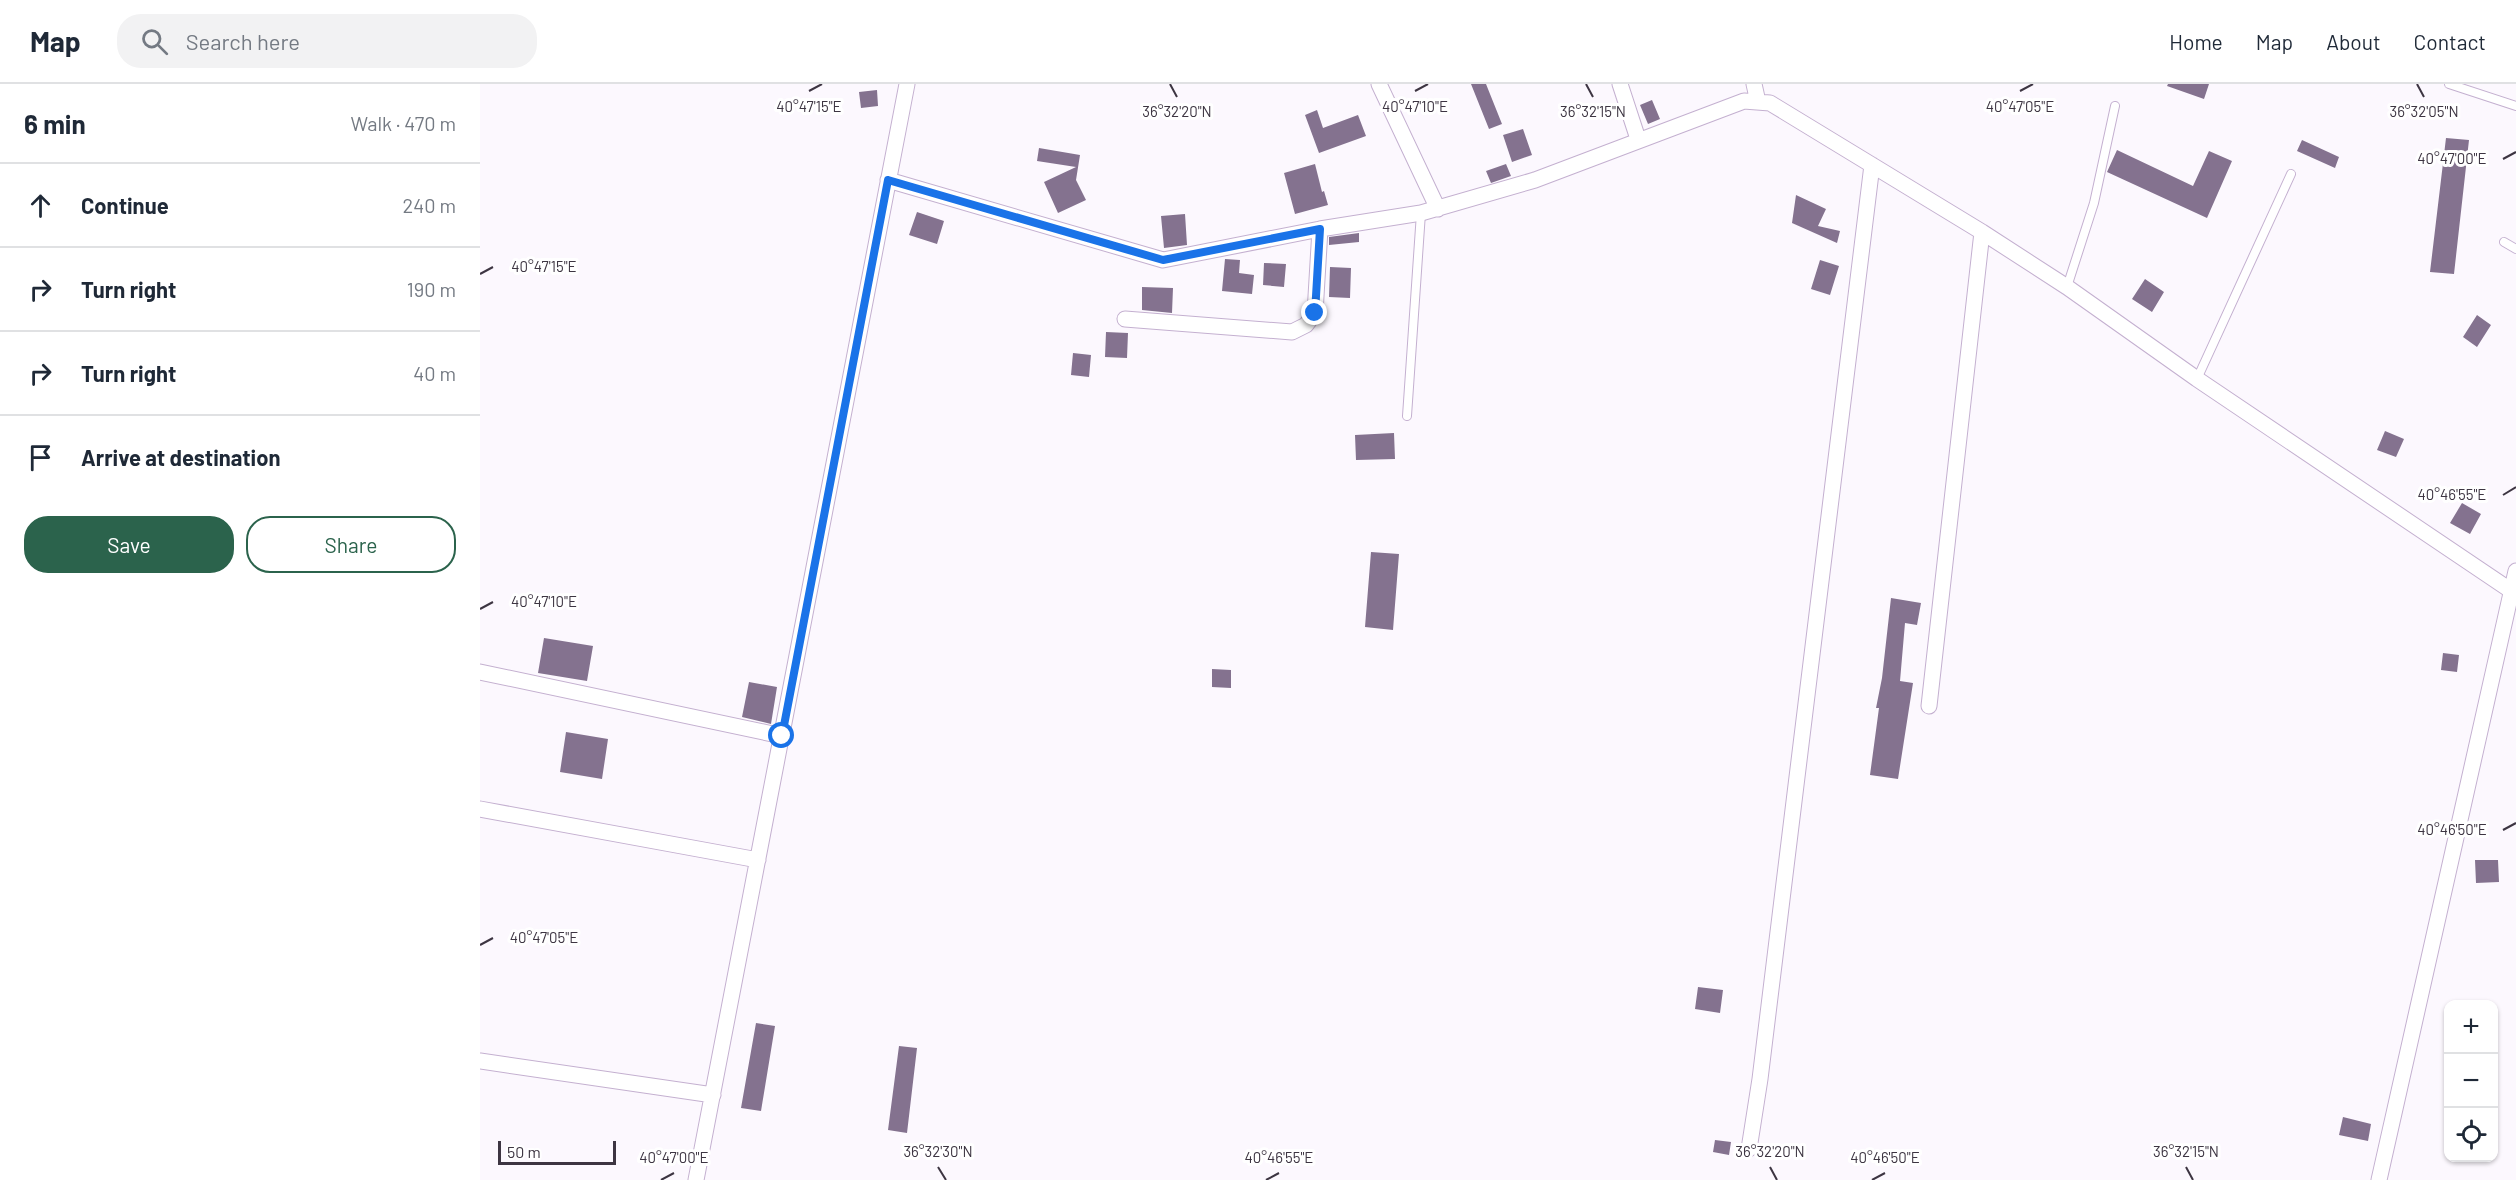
<!DOCTYPE html>
<meta charset="utf-8">
<style>
body{margin:0;font-family:Barlow,sans-serif;background:#f2f2f3;color:#1f2937}
.controls{position:absolute;right:18px;bottom:18px;display:grid;overflow:hidden;border-radius:12px;box-shadow:0 2px 4px #0004}
.controls button{width:54px;height:54px;display:grid;place-items:center;padding:0;border:0;border-bottom:2px solid #e0e1e3;background:#fff;color:#1f2937;font:30px sans-serif}
.scale{position:absolute;left:18px;bottom:15px;width:118px;box-sizing:border-box;padding-left:6px;border:3px solid #3d3542;border-top:0;font-size:16px;line-height:21px;white-space:nowrap;color:#3d3542;-webkit-text-stroke:4px #fff;paint-order:stroke}
.stop{position:absolute;width:18px;height:18px;margin:-14px;border:4px solid #1a73e8;border-radius:50%;background:#fff}
.stop.end{background:#1a73e8;border-color:#fff;box-shadow:0 2px 6px #0008}
.list{margin:0;padding:0;list-style:none}
h2{display:flex;justify-content:space-between;align-items:center;height:78px;margin:0;padding:0 24px;font-size:26px}
h2 small{font-size:20px;font-weight:400;color:#747a83}
.list li{display:grid;grid-template-columns:39px 1fr auto;gap:18px;align-items:center;box-sizing:border-box;height:84px;padding:0 24px;border-top:2px solid #e0e1e3}
.list b{display:block;font-size:22px;white-space:nowrap}
.list em{font-size:20px;font-style:normal;color:#747a83}
.actions{display:flex;gap:12px;padding:18px 24px}
.actions a{flex:1;padding:14px 0;border:2px solid #2b634c;border-radius:24px;text-align:center;font-size:21px;color:#2b634c}
.actions .main{background:#2b634c;color:#fff}
.icon{flex:none;width:33px;height:33px;fill:none;stroke:currentColor;stroke-width:2;stroke-linecap:round;stroke-linejoin:round}
.map{position:relative;flex:none;width:2036px;height:1096px;overflow:hidden}
header{display:flex;align-items:center;gap:36px;box-sizing:border-box;height:84px;padding:0 30px;background:#fff;border-bottom:2px solid #e0e1e3}
header strong{font-size:28px}
nav{display:flex;gap:33px;margin-inline-start:auto;font-size:21px}
.search{width:420px;height:54px;background:#f2f2f3;display:flex;align-items:center;gap:15px;box-sizing:border-box;padding:0 21px;border-radius:24px;color:#747a83;font-size:22px}
main{display:flex}
aside{flex:1;background:#fff}
.map>svg:first-child{display:block}
</style>
<header>
<strong>Map</strong>
<div class="search"><svg class="icon" aria-label="search" viewBox="0 0 24 24"><circle cx="10" cy="10" r="6"/><path d="M15 15l6 6"/></svg>Search here</div>
<nav><a>Home</a><a>Map</a><a>About</a><a>Contact</a></nav>
</header>
<main>
<aside>
<h2>6 min<small>Walk · 470 m</small></h2>
<ul class="list">
<li><svg class="icon" aria-label="ahead" viewBox="0 0 24 24"><path d="M12 20V5M6 11l6-6 6 6"/></svg><div><b>Continue</b></div><em>240 m</em></li>
<li><svg class="icon" aria-label="right" viewBox="0 0 24 24"><path d="M7 20v-9h11M14 6l5 5-5 5"/></svg><div><b>Turn right</b></div><em>190 m</em></li>
<li><svg class="icon" aria-label="right" viewBox="0 0 24 24"><path d="M7 20v-9h11M14 6l5 5-5 5"/></svg><div><b>Turn right</b></div><em>40 m</em></li>
<li><svg class="icon" aria-label="arrive" viewBox="0 0 24 24"><path d="M6 21V4h12l-3 4 3 4H6"/></svg><div><b>Arrive at destination</b></div></li>
</ul>
<div class="actions"><a class="main">Save</a><a>Share</a></div>
</aside>
<div class="map">
<svg width="2036" height="1096" viewBox="0 0 2036 1096">
<rect width="100%" height="100%" fill="#fcf8fe"/>
<path fill="#84728f" d="M 991,0 L 1006,0 L 1022,40 L 1009,45 Z
M 1688,0 L 1729,0 L 1724,15 L 1687,2 Z
M 397,6 L 398,22 L 381,24 L 379,8 Z
M 1172,16 L 1180,35 L 1168,40 L 1160,21 Z
M 837,26 L 843,44 L 878,31 L 886,52 L 839,69 L 825,31 Z
M 1043,45 L 1052,71 L 1032,78 L 1023,51 Z
M 1966,54 L 1989,56 L 1974,190 L 1950,188 Z
M 1822,56 L 1859,73 L 1855,84 L 1817,67 Z
M 559,64 L 600,71 L 596,96 L 606,116 L 578,129 L 564,98 L 596,83 L 557,77 Z
M 1637,66 L 1713,102 L 1729,67 L 1752,77 L 1727,134 L 1627,88 Z
M 835,80 L 842,108 L 844,107 L 848,121 L 815,130 L 804,89 Z
M 1026,80 L 1031,92 L 1011,99 L 1006,87 Z
M 1316,111 L 1346,125 L 1338,142 L 1360,147 L 1357,159 L 1312,139 Z
M 437,128 L 464,137 L 457,160 L 429,151 Z
M 705,130 L 707,161 L 684,164 L 681,132 Z
M 879,149 L 879,158 L 849,161 L 849,153 Z
M 745,175 L 760,176 L 759,189 L 774,191 L 772,210 L 742,207 Z
M 1340,176 L 1359,182 L 1350,211 L 1331,205 Z
M 784,179 L 806,180 L 804,203 L 783,201 Z
M 850,183 L 871,184 L 870,214 L 849,213 Z
M 1665,195 L 1684,208 L 1672,228 L 1652,215 Z
M 662,203 L 693,204 L 692,229 L 662,226 Z
M 1997,231 L 2011,241 L 1997,263 L 1983,253 Z
M 626,248 L 648,249 L 647,274 L 625,273 Z
M 593,269 L 611,271 L 609,293 L 591,291 Z
M 1905,347 L 1924,355 L 1916,373 L 1897,366 Z
M 914,349 L 915,375 L 876,376 L 875,351 Z
M 1982,419 L 2001,430 L 1990,450 L 1970,439 Z
M 891,468 L 919,470 L 913,546 L 885,543 Z
M 1411,514 L 1441,519 L 1437,541 L 1425,539 L 1420,597 L 1433,599 L 1418,695 L 1390,691 L 1399,624 L 1396,624 L 1402,594 Z
M 64,554 L 113,562 L 107,597 L 58,589 Z
M 1963,569 L 1979,571 L 1977,588 L 1961,586 Z
M 732,585 L 751,586 L 751,604 L 732,603 Z
M 269,598 L 297,603 L 291,640 L 262,633 Z
M 86,648 L 128,655 L 122,695 L 80,688 Z
M 1995,776 L 2018,776 L 2019,798 L 1996,799 Z
M 1218,903 L 1243,906 L 1240,929 L 1215,925 Z
M 276,939 L 295,942 L 281,1027 L 261,1024 Z
M 419,962 L 437,964 L 427,1049 L 408,1046 Z
M 1863,1033 L 1891,1040 L 1888,1057 L 1859,1051 Z
M 1235,1056 L 1251,1058 L 1249,1071 L 1233,1068 Z"/>
<g fill="none" stroke-linecap="round" stroke-linejoin="round">
<g stroke="#c4b0d0" stroke-width="10">
<path id="service" d="M 1969,0 L 2036,22
M 2024,158 L 2036,165
M 1587,203 L 1614,119 L 1635,22
M 1717,295 L 1811,90
M 927,332 L 941,129"/>
</g>
<g stroke="#c4b0d0" stroke-width="17">
<path id="minor" d="M 899,0 L 958,125
M 1140,0 L 1158,55
M 1274,0 L 1278,18
M 408,96 L 683,176 L 840,145 L 941,129 L 1055,96 L 1264,17 L 1290,19 L 1502,148 L 1587,203 L 1717,295 L 2036,510
M 645,235 L 812,248 L 826,241 L 835,229 L 840,145
M 0,588 L 302,652
M 1449,622 L 1502,148
M 0,725 L 278,776
M 0,977 L 233,1011
M 1269,1065 L 1280,995 L 1392,81
M 216,1096 L 427,0
M 1899,1096 L 2036,487"/>
</g>
<use href="#service" stroke="#fff" stroke-width="8"/>
<use href="#minor" stroke="#fff" stroke-width="15"/>
</g>
<g fill="none" stroke-linecap="round" stroke-linejoin="round">
<path stroke="#1a73e8" stroke-width="8" d="M 302,652 L 408,96 L 683,176 L 840,145 L 835,229"/>
</g>
<path fill="none" stroke="#3d3542" stroke-width="2" d="M 690,0 L 697,13M 1106,0 L 1113,13M 1937,0 L 1944,13M 329,7 L 342,0M 935,7 L 948,0M 1540,7 L 1553,0M 2023,75 L 2036,68M 0,190 L 13,183M 2023,411 L 2036,403M 0,525 L 13,518M 2023,746 L 2036,739M 0,861 L 13,854M 458,1083 L 466,1096M 1290,1083 L 1297,1096M 1706,1083 L 1713,1096M 181,1096 L 194,1089M 786,1096 L 799,1089M 1392,1096 L 1405,1089"/>
<g font-size="15" text-anchor="middle" fill="#3d3542" stroke="#fff" stroke-width="6" stroke-linejoin="round" paint-order="stroke">
<text x="329" y="28">40°47'15"E</text>
<text x="935" y="28">40°47'10"E</text>
<text x="1540" y="28">40°47'05"E</text>
<text x="697" y="33">36°32'20"N</text>
<text x="1113" y="33">36°32'15"N</text>
<text x="1944" y="33">36°32'05"N</text>
<text x="1972" y="80">40°47'00"E</text>
<text x="64" y="188">40°47'15"E</text>
<text x="1972" y="416">40°46'55"E</text>
<text x="64" y="523">40°47'10"E</text>
<text x="1972" y="751">40°46'50"E</text>
<text x="64" y="859">40°47'05"E</text>
<text x="458" y="1073">36°32'30"N</text>
<text x="1290" y="1073">36°32'20"N</text>
<text x="1706" y="1073">36°32'15"N</text>
<text x="194" y="1079">40°47'00"E</text>
<text x="799" y="1079">40°46'55"E</text>
<text x="1405" y="1079">40°46'50"E</text>
</g>
</svg>
<div class="controls">
<button>+</button>
<button>−</button>
<button><svg class="icon" aria-label="locate" viewBox="0 0 24 24"><circle cx="12" cy="12" r="6"/><path d="M12 2v4M12 18v4M2 12h4M18 12h4"/></svg></button>
</div>
<div class="scale">50 m</div>
<div class="stop" style="left:302px;top:652px"></div>
<div class="stop end" style="left:835px;top:229px"></div>
</div>
</main>
